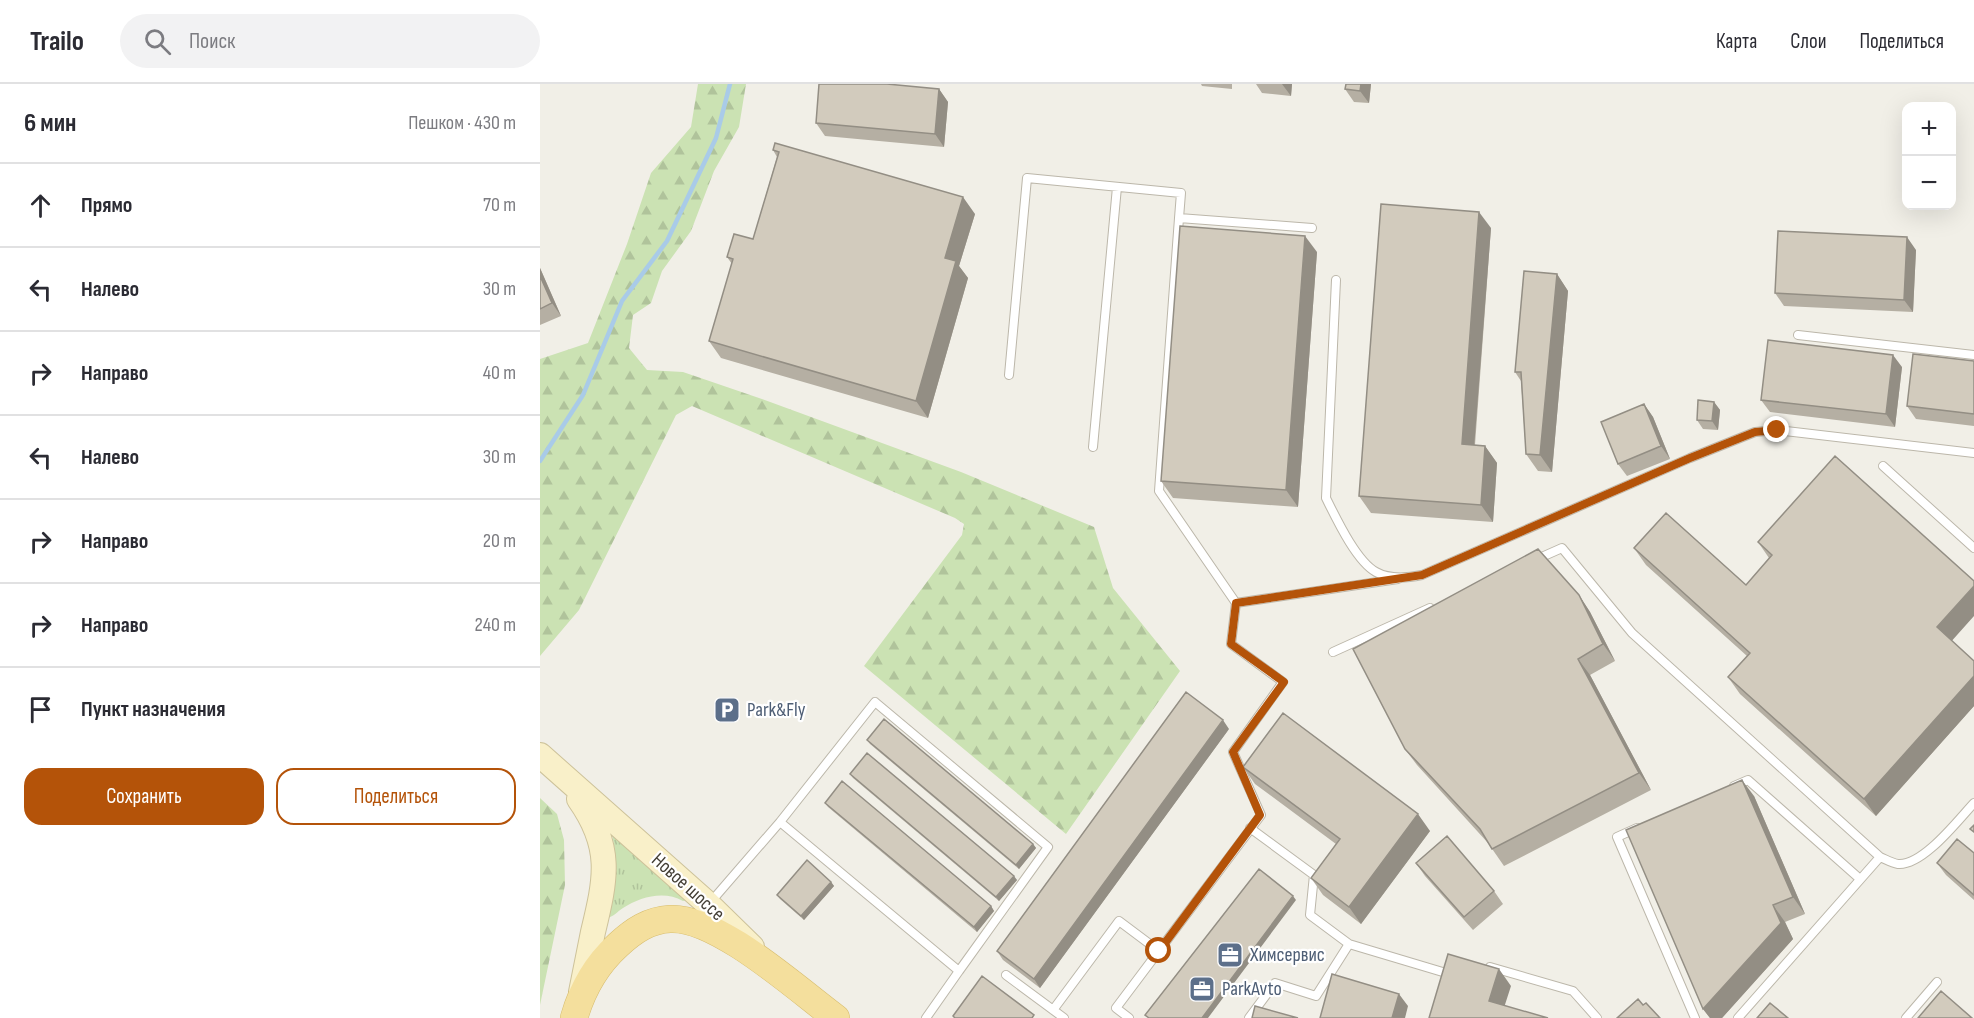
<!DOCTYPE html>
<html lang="ru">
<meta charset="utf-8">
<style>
body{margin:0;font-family:"Sofia Sans Condensed",sans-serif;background:#f2f2f3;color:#2b2b33}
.controls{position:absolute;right:18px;top:18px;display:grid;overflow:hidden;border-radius:12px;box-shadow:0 6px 24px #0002}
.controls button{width:54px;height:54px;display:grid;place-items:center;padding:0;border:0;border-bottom:2px solid #e1e1e2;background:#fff;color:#2b2b33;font:30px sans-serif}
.stop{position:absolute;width:18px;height:18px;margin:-14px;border:4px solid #b45309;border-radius:50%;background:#fff}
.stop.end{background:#b45309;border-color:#fff;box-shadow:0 2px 6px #0008}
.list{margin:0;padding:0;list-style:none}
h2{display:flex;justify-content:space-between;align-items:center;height:78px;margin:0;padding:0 24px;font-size:26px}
h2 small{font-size:20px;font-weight:400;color:#7c7c81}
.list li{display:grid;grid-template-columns:39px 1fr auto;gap:18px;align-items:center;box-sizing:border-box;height:84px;padding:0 24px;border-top:2px solid #e1e1e2}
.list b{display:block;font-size:22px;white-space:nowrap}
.list em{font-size:20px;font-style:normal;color:#7c7c81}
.actions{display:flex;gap:12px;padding:18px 24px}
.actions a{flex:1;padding:14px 0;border:2px solid #b45309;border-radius:18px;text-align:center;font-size:21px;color:#b45309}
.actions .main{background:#b45309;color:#fff}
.icon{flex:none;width:33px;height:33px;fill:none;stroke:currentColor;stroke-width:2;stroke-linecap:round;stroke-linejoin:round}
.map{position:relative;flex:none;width:1434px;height:934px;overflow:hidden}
header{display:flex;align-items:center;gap:36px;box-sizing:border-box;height:84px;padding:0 30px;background:#fff;border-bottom:2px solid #e1e1e2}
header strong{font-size:28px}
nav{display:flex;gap:33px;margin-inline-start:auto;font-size:21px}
.search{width:420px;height:54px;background:#f2f2f3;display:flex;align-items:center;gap:15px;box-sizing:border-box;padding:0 21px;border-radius:33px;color:#7c7c81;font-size:22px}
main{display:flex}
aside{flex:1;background:#fff}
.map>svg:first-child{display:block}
</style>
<header>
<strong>Trailo</strong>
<div class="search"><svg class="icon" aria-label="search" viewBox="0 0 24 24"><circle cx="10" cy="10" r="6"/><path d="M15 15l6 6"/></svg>Поиск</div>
<nav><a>Карта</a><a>Слои</a><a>Поделиться</a></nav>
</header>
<main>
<aside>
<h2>6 мин<small>Пешком · 430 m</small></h2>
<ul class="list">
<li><svg class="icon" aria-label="ahead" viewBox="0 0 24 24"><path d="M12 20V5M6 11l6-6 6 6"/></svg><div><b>Прямо</b></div><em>70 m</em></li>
<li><svg class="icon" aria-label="left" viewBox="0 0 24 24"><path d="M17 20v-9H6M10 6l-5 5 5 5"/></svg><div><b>Налево</b></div><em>30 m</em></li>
<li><svg class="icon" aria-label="right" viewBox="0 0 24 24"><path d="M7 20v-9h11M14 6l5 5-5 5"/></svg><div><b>Направо</b></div><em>40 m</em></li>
<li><svg class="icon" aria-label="left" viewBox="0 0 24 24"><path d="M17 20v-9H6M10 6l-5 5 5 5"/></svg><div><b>Налево</b></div><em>30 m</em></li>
<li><svg class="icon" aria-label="right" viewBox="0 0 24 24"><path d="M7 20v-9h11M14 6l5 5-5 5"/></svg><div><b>Направо</b></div><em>20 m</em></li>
<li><svg class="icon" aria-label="right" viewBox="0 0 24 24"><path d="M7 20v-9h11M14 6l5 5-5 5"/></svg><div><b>Направо</b></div><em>240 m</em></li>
<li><svg class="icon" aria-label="arrive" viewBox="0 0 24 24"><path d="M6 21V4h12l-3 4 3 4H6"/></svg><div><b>Пункт назначения</b></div></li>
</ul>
<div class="actions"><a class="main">Сохранить</a><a>Поделиться</a></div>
</aside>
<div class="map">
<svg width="1434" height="934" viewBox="0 0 1434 934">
<defs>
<pattern id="grass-tufts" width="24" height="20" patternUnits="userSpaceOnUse" patternTransform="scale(1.5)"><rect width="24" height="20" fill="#cbe2b3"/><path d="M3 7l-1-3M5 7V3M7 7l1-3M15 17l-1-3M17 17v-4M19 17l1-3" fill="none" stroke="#b0c39b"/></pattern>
<pattern id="forest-firs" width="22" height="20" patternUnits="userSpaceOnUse" patternTransform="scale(1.5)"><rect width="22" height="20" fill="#cbe2b3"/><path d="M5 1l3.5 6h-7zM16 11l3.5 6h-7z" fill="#b0c39b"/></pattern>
</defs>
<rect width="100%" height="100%" fill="#f1efe7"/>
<path fill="url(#grass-tufts)" d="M 72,749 L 147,816 L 143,817 C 124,806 100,813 83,824 C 77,828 73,833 67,834 L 74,787 L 75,768 Z"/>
<path fill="url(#forest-firs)" d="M 158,0 L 206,0 L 199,43 L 174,87 L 151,147 L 122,187 L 111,219 L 93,231 L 89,264 L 107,286 L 143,288 L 219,314 L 421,388 L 554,443 L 573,504 L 640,587 L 526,750 L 324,582 L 422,451 L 424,440 L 415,434 L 152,322 L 136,331 L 39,526 L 0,572 L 0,275 L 48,259 L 87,160 L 111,89 L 151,43 Z
M 0,714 L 17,730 L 24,756 L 25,801 L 0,921 Z"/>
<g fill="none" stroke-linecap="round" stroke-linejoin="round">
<path stroke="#a9cbe8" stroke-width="4.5" d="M 0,377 L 43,311 L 82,217 L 127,157 L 176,54 L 190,0"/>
<g stroke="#bcb7aa" stroke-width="10">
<path id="service" d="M 772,144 L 639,134 L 619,407 L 696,519 L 858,495
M 796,196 L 786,414 C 796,434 816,477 836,488 C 850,496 867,494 882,491 L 1150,374 L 1215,348 L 1237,346 L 1434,369
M 1258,251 L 1434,271
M 469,291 L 487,94 L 641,109 L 639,134
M 553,363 L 577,103
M 1343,382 L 1434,464
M 995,476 L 1022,464 L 1092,549 L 1340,773 C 1345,775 1352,779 1358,780 C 1383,782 1418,736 1434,719
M 793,568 L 890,524
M 1194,702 L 1208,696 L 1320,795
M 240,738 L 419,887 L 386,934
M 710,744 L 774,791 L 770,831 L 809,860
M 1097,744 L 1077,753 L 1155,934
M 169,820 L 240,738 L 335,618 L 508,763 L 419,887
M 950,883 L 1033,907 L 1057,934
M 466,891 L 524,934
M 513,926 L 579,837 L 619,867
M 589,934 L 576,924 L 721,731 L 693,668 L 743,598 L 691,560 L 696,519
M 709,934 L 735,899 L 776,912 L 809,860 L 906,889
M 1198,934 L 1340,773
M 1366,934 L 1397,898"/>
</g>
<g stroke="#cdc29a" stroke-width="26">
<path id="secondary" d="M 0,671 L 168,820 L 212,863
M 39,715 C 73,763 66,794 53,848 C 49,868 45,888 41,908"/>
</g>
<g stroke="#d7bd6f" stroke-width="28">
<path id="primary" d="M 34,934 C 42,906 57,880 78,861 C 93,847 109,836 130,835 C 177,832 258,906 296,934"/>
</g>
<use href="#service" stroke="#fff" stroke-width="8"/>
<use href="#secondary" stroke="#f9f0c9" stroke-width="24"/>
<use href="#primary" stroke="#f4df9d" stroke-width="27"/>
</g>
<path fill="#b5afa3" d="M 661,0 L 692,0 L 692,5 L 662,2 Z
M 716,0 L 752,0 L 751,12 L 722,9 Z
M 806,0 L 831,0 L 829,19 L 814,18 L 805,5 Z
M 399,5 L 408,18 L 404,63 L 285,52 L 276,39 Z
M 233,66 L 435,130 L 419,182 L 428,194 L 388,334 L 181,274 L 169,257 L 192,180 L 187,173 L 213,155 L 237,73 Z
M 951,144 L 935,361 L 945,362 L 957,379 L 953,438 L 831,429 L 819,412 Z
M 1376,166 L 1373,228 L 1244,222 L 1235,209 Z
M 777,168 L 758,423 L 633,414 L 621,397 Z
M 0,184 L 21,232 L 0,241 Z
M 1017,190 L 1028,207 L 1012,388 L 998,387 L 986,370 L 981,297 L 975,288 Z
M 1434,277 L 1434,342 L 1376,335 L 1367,322 Z
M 1362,283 L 1355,343 L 1230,328 L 1221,316 Z
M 1174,318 L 1180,326 L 1178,346 L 1163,345 L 1157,336 Z
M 1104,320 L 1113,333 L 1130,375 L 1087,392 L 1078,380 Z
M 1218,458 L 1412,557 L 1434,577 L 1434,622 L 1336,732 L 1200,610 L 1188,593 L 1207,572 L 1106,481 L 1094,464 L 1206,501 L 1229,474 Z
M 1039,511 L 1050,528 L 1075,577 L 1050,591 L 1111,706 L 964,782 L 948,759 L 877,681 L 865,665 Z
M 689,645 L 500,904 L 463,876 L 457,867 Z
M 327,656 L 493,760 L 496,764 L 479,785 L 330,660 Z
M 703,683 L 890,747 L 821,840 L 783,811 L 771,794 L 796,760 L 715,700 Z
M 310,690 L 477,796 L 459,817 L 313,694 Z
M 1214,712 L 1265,830 L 1245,838 L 1253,855 L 1182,934 L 1170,934 L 1163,925 Z
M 285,719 L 451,822 L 454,827 L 437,848 L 288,723 Z
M 1434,769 L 1434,816 L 1406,791 L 1397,779 Z
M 876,779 L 954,807 L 963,820 L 933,846 L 885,792 Z
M 291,798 L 294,802 L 264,836 L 240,815 L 237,811 Z"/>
<path fill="#938e84" d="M 742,0 L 752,0 L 751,12 Z
M 821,0 L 831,0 L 829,19 L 820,7 Z
M 399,5 L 408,18 L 404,63 L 395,50 Z
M 423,113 L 435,130 L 419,182 L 428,194 L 388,334 L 376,317 L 405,174 Z
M 939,128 L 951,144 L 933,377 L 922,360 Z
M 765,152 L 777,168 L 758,423 L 746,406 Z
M 1367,153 L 1376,166 L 1373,228 L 1364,216 Z
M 0,184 L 21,232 L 12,219 L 0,192 Z
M 1017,190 L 1028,207 L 1012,388 L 1000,371 Z
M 1353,271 L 1362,283 L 1355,343 L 1346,330 Z
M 1174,318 L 1180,326 L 1178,346 L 1172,337 Z
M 1104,320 L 1113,333 L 1130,375 L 1121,362 Z
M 945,362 L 957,379 L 953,438 L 941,421 Z
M 1434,502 L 1434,532 L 1409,560 L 1397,543 Z
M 1039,511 L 1050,528 L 1075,577 L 1063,560 Z
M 1038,575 L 1050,591 L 1111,706 L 1099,689 Z
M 1434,592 L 1434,622 L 1336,732 L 1324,715 Z
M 683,636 L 689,645 L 500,904 L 494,895 Z
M 1202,696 L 1214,712 L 1265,830 L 1253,813 Z
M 878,730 L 890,747 L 821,840 L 809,823 Z
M 493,760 L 496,764 L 479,785 L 476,781 Z
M 474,792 L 477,796 L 459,817 L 456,813 Z
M 291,798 L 294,802 L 264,836 L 261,832 Z
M 753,812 L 756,816 L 668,934 L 662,934 Z
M 1233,821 L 1245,838 L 1253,855 L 1182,934 L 1170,934 L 1163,925 Z
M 451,822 L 454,827 L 437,848 L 434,843 Z
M 959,885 L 971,902 L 961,933 L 949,917 Z
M 859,910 L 868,922 L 865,934 L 852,934 Z"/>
<path fill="#d2cbbd" stroke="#938e84" stroke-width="1.5" d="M 279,0 L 347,0 L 399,5 L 395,50 L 276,39 Z
M 806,0 L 821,0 L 820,7 L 805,5 Z
M 235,59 L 423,113 L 405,174 L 416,177 L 376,317 L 169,257 L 193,175 L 187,173 L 194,150 L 213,155 L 239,68 L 233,66 Z
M 841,120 L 939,128 L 922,360 L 945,362 L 941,421 L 819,412 Z
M 640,142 L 765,152 L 746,406 L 621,397 Z
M 1238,147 L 1367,153 L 1364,216 L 1235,209 Z
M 984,187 L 1017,190 L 1000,371 L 986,370 L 981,288 L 975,288 Z
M 0,192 L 12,219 L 0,225 Z
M 1228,256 L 1353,271 L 1346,330 L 1221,316 Z
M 1373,270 L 1434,277 L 1434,330 L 1367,322 Z
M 1158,316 L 1174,318 L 1172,337 L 1157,336 Z
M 1104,320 L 1121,362 L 1078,380 L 1061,338 Z
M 1295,372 L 1434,497 L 1434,502 L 1397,543 L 1434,577 L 1434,592 L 1324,715 L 1188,593 L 1210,569 L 1094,464 L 1126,429 L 1206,501 L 1232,471 L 1218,458 Z
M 998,465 L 1039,511 L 1063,560 L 1038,575 L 1099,689 L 952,765 L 940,745 L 865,665 L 813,565 Z
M 646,608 L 683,636 L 494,895 L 457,867 Z
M 743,629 L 878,730 L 809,823 L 771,794 L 800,755 L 703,683 Z
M 344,635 L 493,760 L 476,781 L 327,656 Z
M 327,669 L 474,792 L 456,813 L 310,690 Z
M 1202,696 L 1253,813 L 1233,821 L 1241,839 L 1163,925 L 1086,746 Z
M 302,697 L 451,822 L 434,843 L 285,719 Z
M 1434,741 L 1434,748 L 1430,745 Z
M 907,752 L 954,807 L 924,833 L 876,779 Z
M 1417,755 L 1434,769 L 1434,811 L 1397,779 Z
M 267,776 L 291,798 L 261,832 L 237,811 Z
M 719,785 L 753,812 L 662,934 L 609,934 L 605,931 Z
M 908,870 L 959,885 L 949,917 L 1008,934 L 889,934 Z
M 792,890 L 859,910 L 852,934 L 780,934 Z
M 442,892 L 494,931 L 492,934 L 415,934 L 413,932 Z
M 1401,907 L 1432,934 L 1378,934 Z
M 1098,915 L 1103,921 L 1106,919 L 1120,934 L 1077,934 Z
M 1230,919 L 1248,934 L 1217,934 Z
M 715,922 L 758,934 L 712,934 Z"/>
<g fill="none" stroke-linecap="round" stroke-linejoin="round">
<path stroke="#b45309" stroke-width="8" d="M 619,867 L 720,731 L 693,668 L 744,598 L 691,560 L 696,519 L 882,491 L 1150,374 L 1215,348 L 1237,346"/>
</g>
<defs>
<g id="parking-square" transform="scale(1.35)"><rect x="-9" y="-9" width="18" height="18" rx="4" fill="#5c6f8a" stroke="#fff"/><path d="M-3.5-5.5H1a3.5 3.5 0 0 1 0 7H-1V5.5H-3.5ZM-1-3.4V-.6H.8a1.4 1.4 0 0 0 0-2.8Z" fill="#fff"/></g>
<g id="office-square" transform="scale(1.35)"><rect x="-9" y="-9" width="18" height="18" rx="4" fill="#5c6f8a" stroke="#fff"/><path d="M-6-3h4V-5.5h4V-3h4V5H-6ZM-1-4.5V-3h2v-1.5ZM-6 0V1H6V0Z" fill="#fff"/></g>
</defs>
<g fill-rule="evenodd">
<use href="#parking-square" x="187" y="626"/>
<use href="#office-square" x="690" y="871"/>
<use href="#office-square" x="662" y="905"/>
</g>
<g text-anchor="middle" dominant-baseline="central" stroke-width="4.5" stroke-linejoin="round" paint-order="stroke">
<g font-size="20" fill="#4e5e75" stroke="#fff" text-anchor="start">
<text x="207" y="626">Park&amp;Fly</text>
<text x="710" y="871">Химсервис</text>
<text x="682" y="905">ParkAvto</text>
</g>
<g font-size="20" fill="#443f36" stroke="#fff">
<text transform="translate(148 803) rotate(42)">Новое шоссе</text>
</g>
</g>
</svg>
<div class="controls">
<button>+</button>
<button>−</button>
</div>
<div class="stop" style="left:619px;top:867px"></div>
<div class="stop end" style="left:1237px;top:346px"></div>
</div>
</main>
